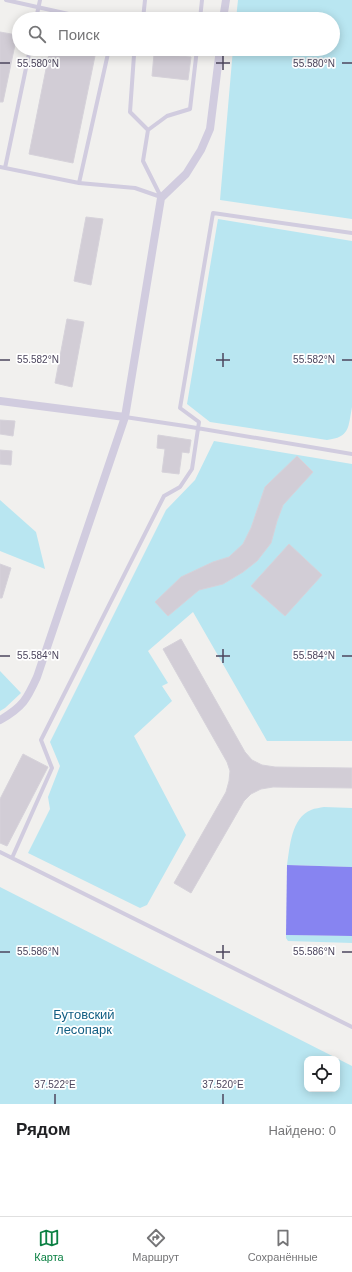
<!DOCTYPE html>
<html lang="ru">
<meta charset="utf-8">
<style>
body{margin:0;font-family:Arial,sans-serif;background:#f2f2f2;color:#202124}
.controls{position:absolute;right:12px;bottom:12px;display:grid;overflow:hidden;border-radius:8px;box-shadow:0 2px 10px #0003}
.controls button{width:36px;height:36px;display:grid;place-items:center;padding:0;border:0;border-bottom:1px solid #e0e0e0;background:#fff;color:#202124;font:20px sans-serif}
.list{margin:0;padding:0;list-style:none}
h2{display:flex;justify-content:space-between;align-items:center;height:52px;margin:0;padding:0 16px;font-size:17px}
h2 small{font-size:13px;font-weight:400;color:#757577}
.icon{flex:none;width:22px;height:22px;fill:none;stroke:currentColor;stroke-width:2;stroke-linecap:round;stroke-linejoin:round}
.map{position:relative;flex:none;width:352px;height:1104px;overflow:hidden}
.search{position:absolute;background:#fff;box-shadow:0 2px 10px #0003;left:12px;right:12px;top:12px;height:44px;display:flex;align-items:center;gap:10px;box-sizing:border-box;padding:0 14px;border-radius:22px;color:#757577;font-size:15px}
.sheet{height:112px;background:#fff}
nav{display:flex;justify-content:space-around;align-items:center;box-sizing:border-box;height:56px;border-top:1px solid #e0e0e0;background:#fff;font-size:11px;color:#757577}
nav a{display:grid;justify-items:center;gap:2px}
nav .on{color:#0b8043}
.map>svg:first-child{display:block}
</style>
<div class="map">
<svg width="352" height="1104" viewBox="0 0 352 1104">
<rect width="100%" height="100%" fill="#f1f0ee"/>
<path fill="#b9e6f1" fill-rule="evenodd" d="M 238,0 L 352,0 L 352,219 L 220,200 L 233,49 L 333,49 L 333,19 L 236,19 Z
M 218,219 L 352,241 L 352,407 C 348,428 350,437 327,440 L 210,422 L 187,404 Z
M 214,441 L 352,464 L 352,741 L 267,741 L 193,612 L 148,651 L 168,683 L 162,686 L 172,701 L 134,736 L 186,835 L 147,905 L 140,908 L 28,853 L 50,809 L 48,797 L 60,766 L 50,742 L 166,510 L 195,480 Z
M 0,500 L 36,532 L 45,569 L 0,551 Z
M 0,671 L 21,693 L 5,708 L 0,711 Z
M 324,807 L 352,808 L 352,867 L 287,865 C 290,847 291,818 311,810 C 315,808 320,808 324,807 Z
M 0,887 L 352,1066 L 352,1104 L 0,1104 ZM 307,1059 L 337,1059 L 337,1089 L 307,1089 Z
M 352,911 L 352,943 L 288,941 L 286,938 L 286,935 L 351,936 Z"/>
<path fill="#8784f1" d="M 287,865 L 352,867 L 352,936 L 286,935 Z"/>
<path fill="#d2cdd6" stroke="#d6d2da" d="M 0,32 L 17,35 L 3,102 L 0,102 Z
M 50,49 L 88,49 L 96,51 L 73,163 L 29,154 Z
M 154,54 L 191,57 L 188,80 L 152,76 Z
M 86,217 L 103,219 L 91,285 L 74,281 Z
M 67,319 L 84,322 L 72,387 L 55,383 Z
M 0,420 L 15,421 L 13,436 L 0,434 Z
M 158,435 L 191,440 L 189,453 L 182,452 L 179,474 L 162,472 L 165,449 L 157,448 Z
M 0,450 L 12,451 L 11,465 L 0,464 Z
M 297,456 L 313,472 L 283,505 L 277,521 L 271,543 L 257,561 L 243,572 L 223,584 L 199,590 L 168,616 L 155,602 L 181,577 L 213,562 L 229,557 L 243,544 L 251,528 L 265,487 Z
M 289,544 L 322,575 L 285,616 L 251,586 Z
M 0,564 L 11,568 L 2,598 L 0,598 Z
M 181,639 L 245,752 L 252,760 L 262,765 L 275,767 L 352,768 L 352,788 L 273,787 L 261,789 L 251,794 L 244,801 L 191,893 L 174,883 L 226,792 L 229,781 L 230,771 L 227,762 L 163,649 Z
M 23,754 L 48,767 L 7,846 L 0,843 L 0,799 Z"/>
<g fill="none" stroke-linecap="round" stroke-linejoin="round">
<path stroke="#d1ccdf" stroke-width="4" d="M 6,0 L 91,19
M 36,19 L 40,0
M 143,19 L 145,0
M 200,19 L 202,0
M 137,49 L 134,55 L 130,112 L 148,130
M 0,167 L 79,183 L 109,49
M 5,168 L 30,49
M 79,183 L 135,188 L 161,197
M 161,197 L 143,161 L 148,130 L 167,116 L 190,109 L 197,49
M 125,417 L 185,426 L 352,454
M 0,852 L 352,1027
M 12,858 L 52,768 L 41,740 L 164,496 L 180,487 L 192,469 L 199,422 L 180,408 L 213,213 L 352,233"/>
<path stroke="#d1ccdf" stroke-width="8" d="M 223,19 L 226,0
M 0,401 L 125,417
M 0,720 C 23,707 27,699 37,677 L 125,417 L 161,198 L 186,174 L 201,150 L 210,129 L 220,49"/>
</g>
<path fill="none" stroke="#4c455d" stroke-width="1.5" d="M 223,56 L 223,70M 0,63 L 10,63M 216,63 L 230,63M 342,63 L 352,63M 223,353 L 223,367M 0,360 L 10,360M 216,360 L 230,360M 342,360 L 352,360M 223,649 L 223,663M 0,656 L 10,656M 216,656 L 230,656M 342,656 L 352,656M 223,945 L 223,959M 0,952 L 10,952M 216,952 L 230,952M 342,952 L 352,952M 55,1094 L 55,1104M 223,1094 L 223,1104"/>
<g text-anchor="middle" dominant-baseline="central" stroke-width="3.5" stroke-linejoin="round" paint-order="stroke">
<g font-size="13" fill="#115e83" stroke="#fff">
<text x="84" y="1014">Бутовский<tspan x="84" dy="15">лесопарк</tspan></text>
</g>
</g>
<g font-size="10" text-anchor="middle" fill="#4c455d" stroke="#fff" stroke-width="3.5" stroke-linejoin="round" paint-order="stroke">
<text x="314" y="67">55.580°N</text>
<text x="38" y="67">55.580°N</text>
<text x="314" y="363">55.582°N</text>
<text x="38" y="363">55.582°N</text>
<text x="314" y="659">55.584°N</text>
<text x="38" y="659">55.584°N</text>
<text x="38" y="955">55.586°N</text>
<text x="314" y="955">55.586°N</text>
<text x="55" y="1088">37.522°E</text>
<text x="223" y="1088">37.520°E</text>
</g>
</svg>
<div class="controls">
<button><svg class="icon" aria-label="locate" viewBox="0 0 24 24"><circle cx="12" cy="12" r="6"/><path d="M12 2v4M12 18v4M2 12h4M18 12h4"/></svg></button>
</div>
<div class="search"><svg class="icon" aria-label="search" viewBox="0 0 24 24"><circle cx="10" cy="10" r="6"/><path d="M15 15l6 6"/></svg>Поиск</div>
</div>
<section class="sheet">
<h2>Рядом<small>Найдено: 0</small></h2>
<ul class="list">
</ul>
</section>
<nav>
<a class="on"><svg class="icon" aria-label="map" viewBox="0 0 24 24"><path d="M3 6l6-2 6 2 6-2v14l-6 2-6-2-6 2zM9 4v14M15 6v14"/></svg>Карта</a>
<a><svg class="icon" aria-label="directions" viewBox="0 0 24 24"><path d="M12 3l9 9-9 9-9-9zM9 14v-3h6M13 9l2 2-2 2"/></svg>Маршрут</a>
<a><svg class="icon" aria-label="saved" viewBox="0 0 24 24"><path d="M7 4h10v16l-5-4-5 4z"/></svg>Сохранённые</a>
</nav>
